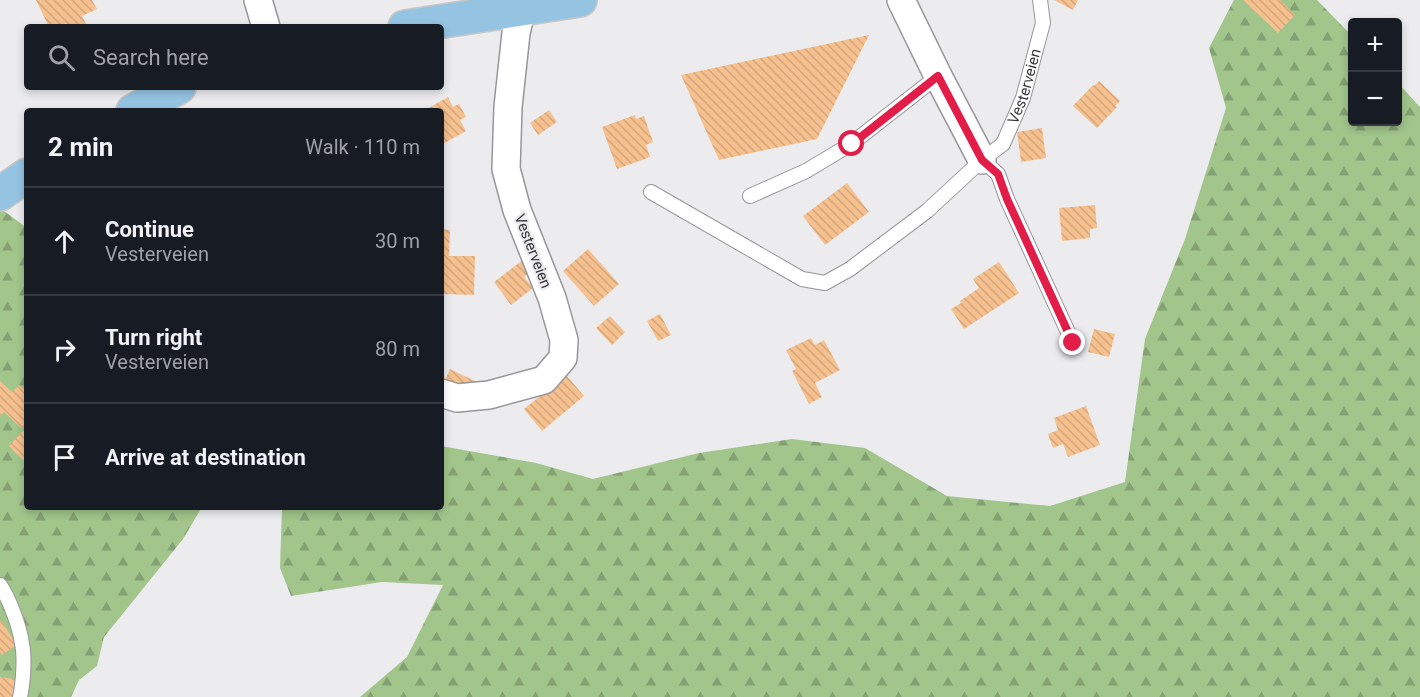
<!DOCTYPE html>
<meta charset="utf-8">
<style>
body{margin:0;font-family:Roboto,sans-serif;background:#20242c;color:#f1f3f6}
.controls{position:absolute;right:18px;top:18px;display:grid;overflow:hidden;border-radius:6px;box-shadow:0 3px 9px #0003}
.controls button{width:54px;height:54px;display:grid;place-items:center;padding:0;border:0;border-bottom:2px solid #363941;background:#171b24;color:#f1f3f6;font:30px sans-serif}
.stop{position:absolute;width:18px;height:18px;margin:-14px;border:4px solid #e11d48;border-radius:50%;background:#fff}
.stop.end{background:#e11d48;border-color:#fff;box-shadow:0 2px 6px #0008}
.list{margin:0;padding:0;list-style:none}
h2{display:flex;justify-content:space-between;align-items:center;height:78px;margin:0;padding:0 24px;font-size:26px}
h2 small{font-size:20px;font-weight:400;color:#9ea1a6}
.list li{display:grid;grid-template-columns:39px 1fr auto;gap:18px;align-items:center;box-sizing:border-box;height:108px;padding:0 24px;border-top:2px solid #363941}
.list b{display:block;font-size:22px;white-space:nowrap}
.list p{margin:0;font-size:20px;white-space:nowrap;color:#9ea1a6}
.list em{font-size:20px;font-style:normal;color:#9ea1a6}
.icon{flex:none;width:33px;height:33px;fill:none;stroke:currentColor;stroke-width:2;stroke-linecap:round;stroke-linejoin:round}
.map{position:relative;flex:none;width:1420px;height:697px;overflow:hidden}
.search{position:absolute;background:#171b24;box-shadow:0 3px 9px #0003;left:24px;top:24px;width:420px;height:66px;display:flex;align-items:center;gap:15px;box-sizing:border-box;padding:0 21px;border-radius:6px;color:#9ea1a6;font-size:22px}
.panel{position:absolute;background:#171b24;box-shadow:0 3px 9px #0003;left:24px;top:108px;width:420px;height:402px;border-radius:6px}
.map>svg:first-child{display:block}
</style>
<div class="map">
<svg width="1420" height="697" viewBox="0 0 1420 697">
<defs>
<pattern id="forest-firs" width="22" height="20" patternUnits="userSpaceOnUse" patternTransform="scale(1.5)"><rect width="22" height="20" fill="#a1c58b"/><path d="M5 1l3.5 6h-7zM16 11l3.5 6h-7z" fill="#84a173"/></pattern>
<pattern id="building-back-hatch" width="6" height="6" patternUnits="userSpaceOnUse" patternTransform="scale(1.5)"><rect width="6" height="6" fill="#f6c18f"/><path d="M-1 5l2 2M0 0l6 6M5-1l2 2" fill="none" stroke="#d4a67c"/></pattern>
</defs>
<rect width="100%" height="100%" fill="#ececef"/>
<path fill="url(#forest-firs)" d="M 1234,0 L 1317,0 L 1352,36 L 1352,122 L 1398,122 L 1398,83 L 1420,107 L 1420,697 L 360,697 L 407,657 L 443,585 L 382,582 L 291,596 L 280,568 L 282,507 L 441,507 L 441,446 L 536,463 L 593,479 L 699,453 L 792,439 L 865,448 L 947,496 L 1050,506 L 1125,482 L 1145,339 L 1185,239 L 1226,108 L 1209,48 Z
M 0,208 L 27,228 L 27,507 L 202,507 L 183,539 L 104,637 L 97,666 L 79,680 L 71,697 L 0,697 Z"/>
<path fill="url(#building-back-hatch)" d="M 36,0 L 92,0 L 97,9 L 82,16 L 86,24 L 79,27 L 67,27 L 66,23 L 58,27 L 49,27 Z
M 1054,0 L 1078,0 L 1073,10 Z
M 1243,0 L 1280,0 L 1295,15 L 1278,33 Z
M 869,35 L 817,139 L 719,160 L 681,75 Z
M 1099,81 L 1120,101 L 1115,106 L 1117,107 L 1097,128 L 1073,106 L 1093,85 L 1094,86 Z
M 448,97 L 453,107 L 459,104 L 466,117 L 460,120 L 466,131 L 441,145 L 441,111 L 423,111 Z
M 549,110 L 557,122 L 538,135 L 530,123 Z
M 635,115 L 636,119 L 644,116 L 653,142 L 646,145 L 650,157 L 617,169 L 602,127 Z
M 1042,128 L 1046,158 L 1021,162 L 1017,132 Z
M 847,183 L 869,212 L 825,245 L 803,216 Z
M 1095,205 L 1097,228 L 1090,229 L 1090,238 L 1062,241 L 1059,208 Z
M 441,229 L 450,230 L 449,256 L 475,256 L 474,295 L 441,294 Z
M 588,249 L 619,284 L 594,306 L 563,271 Z
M 528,256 L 537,267 L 524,277 L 533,288 L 511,305 L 494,282 Z
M 999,262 L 1019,293 L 964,329 L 951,309 L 961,303 L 960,301 L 979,288 L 973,279 Z
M 660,314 L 671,335 L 658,341 L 647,321 Z
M 610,316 L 625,332 L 612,345 L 596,328 Z
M 1094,329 L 1115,334 L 1109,357 L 1088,352 Z
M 811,338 L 815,345 L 824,340 L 840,370 L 815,383 L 822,397 L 809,404 L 792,371 L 796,369 L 786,350 Z
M 450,369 L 475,381 L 467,397 L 443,385 Z
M 566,375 L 584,396 L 542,431 L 524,409 Z
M 0,381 L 12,392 L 19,385 L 27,392 L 27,422 L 21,428 L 4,412 L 0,416 Z
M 1086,406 L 1100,445 L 1068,457 L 1063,444 L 1053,448 L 1048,434 L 1058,430 L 1054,418 Z
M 23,431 L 27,434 L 27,464 L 9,446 Z
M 2,621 L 16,645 L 2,655 L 0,652 L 0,622 Z
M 0,677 L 15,679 L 13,692 L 16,693 L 15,697 L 0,697 Z"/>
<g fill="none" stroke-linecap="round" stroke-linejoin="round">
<g stroke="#969699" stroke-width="16">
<g id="lane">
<path d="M 982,160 L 998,174 L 1007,199 L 1073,343"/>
<path id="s1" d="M 651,192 L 802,279 L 825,283 L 850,269 L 927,211 L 982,160 L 1003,144 L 1023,98 L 1043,23 L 1040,0"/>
<path d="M 750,196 L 806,171 L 851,144 L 938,76"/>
<path d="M 0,585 C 9,598 20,627 22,644 C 25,657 23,684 20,697"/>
</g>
</g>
<g stroke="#969699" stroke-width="30">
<path id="street" d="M 258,0 L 266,27
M 901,0 L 938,76 L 982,160
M 441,393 L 457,398 L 489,395 L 544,380 L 563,358 L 564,340 L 552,298 L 517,210 L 506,169 L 508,107 L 516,33 L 522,8"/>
</g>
<g stroke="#c7c7c7" stroke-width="36">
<path id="primary" d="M 405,27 L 580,0
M 133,111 L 179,87
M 0,194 L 27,175"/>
</g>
<use href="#lane" stroke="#fff" stroke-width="14"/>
<use href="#street" stroke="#fff" stroke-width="27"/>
<use href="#primary" stroke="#95c4e3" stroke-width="33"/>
</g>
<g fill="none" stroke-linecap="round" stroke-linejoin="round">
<path stroke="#e11d48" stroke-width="8" d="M 852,144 L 938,76 L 982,160 L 998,174 L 1007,199 L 1073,343"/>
</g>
<g text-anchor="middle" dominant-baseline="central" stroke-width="4.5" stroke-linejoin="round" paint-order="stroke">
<g font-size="15" fill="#373738" stroke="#ececef">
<text stroke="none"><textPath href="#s1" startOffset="486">Vesterveien</textPath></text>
<text transform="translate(533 251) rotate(69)">Vesterveien</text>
</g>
</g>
</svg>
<div class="controls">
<button>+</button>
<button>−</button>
</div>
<div class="stop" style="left:852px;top:144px"></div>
<div class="stop end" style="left:1073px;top:343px"></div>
<div class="search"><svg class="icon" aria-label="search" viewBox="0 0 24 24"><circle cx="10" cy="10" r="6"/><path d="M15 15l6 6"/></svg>Search here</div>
<section class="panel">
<h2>2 min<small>Walk · 110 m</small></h2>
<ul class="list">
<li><svg class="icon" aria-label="ahead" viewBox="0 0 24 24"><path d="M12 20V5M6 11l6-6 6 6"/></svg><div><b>Continue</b><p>Vesterveien</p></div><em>30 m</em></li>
<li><svg class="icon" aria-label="right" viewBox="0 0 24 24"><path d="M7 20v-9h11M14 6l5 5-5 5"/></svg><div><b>Turn right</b><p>Vesterveien</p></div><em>80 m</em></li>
<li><svg class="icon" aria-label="arrive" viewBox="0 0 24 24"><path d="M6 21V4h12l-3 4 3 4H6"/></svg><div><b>Arrive at destination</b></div></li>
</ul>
</section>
</div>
